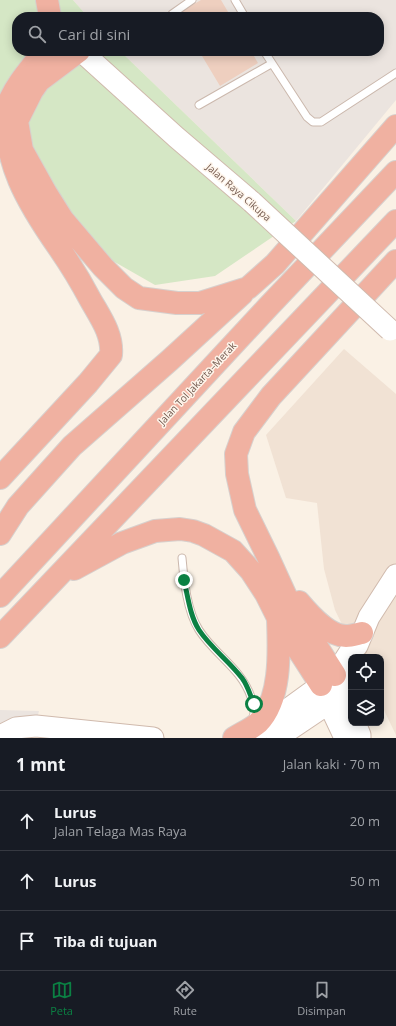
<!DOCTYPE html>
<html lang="id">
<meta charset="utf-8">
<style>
body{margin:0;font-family:"Open Sans",sans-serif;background:#20242c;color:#f1f3f6}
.controls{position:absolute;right:12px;bottom:12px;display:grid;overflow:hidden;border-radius:8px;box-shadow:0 2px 10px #0003}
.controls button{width:36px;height:36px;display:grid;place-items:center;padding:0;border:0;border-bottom:1px solid #363941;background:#171b24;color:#f1f3f6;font:20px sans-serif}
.stop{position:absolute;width:12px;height:12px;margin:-9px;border:3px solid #0b8043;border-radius:50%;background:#fff}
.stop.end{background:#0b8043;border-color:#fff;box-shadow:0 1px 4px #0008}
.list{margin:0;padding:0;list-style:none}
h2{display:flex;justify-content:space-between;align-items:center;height:52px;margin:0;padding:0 16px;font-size:17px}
h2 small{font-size:13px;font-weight:400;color:#9ea1a6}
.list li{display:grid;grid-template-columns:26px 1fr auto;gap:12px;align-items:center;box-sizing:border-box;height:60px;padding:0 16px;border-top:1px solid #363941}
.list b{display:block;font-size:15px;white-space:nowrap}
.list p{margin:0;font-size:13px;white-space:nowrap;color:#9ea1a6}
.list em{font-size:13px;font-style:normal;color:#9ea1a6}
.icon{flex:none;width:22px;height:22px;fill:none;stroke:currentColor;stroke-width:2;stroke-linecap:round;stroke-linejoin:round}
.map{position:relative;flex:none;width:396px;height:738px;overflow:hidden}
.search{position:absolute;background:#171b24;box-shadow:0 2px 10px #0003;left:12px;right:12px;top:12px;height:44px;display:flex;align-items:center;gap:10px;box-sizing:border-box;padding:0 14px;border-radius:16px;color:#9ea1a6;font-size:15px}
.sheet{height:232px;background:#171b24}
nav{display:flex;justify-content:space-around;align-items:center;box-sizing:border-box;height:56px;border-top:1px solid #363941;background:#171b24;font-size:11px;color:#9ea1a6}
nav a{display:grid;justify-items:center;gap:2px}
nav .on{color:#0b8043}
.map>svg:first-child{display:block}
</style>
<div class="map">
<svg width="396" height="738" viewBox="0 0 396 738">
<rect width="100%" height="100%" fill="#faf1e5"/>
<path fill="#f1e2d4" d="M 344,349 L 396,394 L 396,735 L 381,704 L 381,657 L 358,657 L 335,610 L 324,569 L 317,503 L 286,498 L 266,435 Z"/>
<path fill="#ebe4df" d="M 73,0 L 396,0 L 396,100 L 296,221 L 120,51 L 379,51 L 379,17 L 88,17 Z
M 0,710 L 39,711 L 32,738 L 0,738 Z"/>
<path fill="#d5e7c5" d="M 0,0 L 73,0 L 88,17 L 17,17 L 17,51 L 120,51 L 296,221 L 215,276 L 155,285 L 99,253 L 19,152 L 0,156 Z"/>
<path fill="#eecfbf" d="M 201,0 L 221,0 L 231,17 L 179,17 L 177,14 Z
M 199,51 L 251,51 L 258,63 L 220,86 Z"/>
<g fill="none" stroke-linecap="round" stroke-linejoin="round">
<g stroke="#cbb8ad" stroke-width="9">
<path id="lane" d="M 235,0 L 245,17
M 170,17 L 172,14 L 192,0
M 264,51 L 307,117 L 313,122 L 321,122 L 396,73
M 199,105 L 271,64
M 182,558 C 184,581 187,611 199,630 C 215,655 241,668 251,697 C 254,704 255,711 253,718"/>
</g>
<g stroke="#d0baad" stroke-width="23">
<path id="secondary" d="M 81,51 L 176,137 L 252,202
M 357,646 L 369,617 L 396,575
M 336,679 L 351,715
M 323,691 L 345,738
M 355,723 L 360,735 L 360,738
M 250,735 L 255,733 L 335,675 L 362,633
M 0,736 L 16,728 L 36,726 L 153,738
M 277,738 L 329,703 L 340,691 L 351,663"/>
</g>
<g stroke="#d7d0cd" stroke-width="24">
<path id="highway" d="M 47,0 L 50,17
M 79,51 L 39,81 L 32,91 L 17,121 L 22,150 L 46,193 L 63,220 L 103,267 L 124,288 L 139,298 L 177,303 L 200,303 L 248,288 L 275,264 L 396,126
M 0,478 L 88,383 L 111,355 C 113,334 100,317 90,299 C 81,282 70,264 59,248 C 29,205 0,159 8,104 C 16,84 31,68 44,51
M 0,534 L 18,506 L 72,446 L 170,360 L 242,294
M 74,569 L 122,543 L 155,531 L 180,529 L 193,531 L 204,535 L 233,551 L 251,571 L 266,594 L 278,618 L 321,685
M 0,596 L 268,307 L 396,172
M 299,602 C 310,615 328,636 346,636 C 351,636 357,634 362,633
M 0,637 L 396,221
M 335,675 L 289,603 L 268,557 L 245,510 L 237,474 L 236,454 L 244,432 L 271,396 L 396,261
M 234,738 C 242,733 251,729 258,723 C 282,699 279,649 278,619"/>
</g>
<use href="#lane" stroke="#fff" stroke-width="7"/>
<use href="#secondary" stroke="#fff" stroke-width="21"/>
<use href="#highway" stroke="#f0b1a1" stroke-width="22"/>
<g stroke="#d0baad" stroke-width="23" stroke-linecap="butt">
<path id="secondary-bridge" d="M 252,202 L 390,330"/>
</g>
<use href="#secondary-bridge" stroke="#fff" stroke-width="21"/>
</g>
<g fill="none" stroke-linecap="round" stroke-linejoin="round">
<path stroke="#0b8043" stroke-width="5" d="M 184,580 C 188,597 190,616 199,630 C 211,648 229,661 242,678 C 248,686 250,695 254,704"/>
</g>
<g text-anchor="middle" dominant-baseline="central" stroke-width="3" stroke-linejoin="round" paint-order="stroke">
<g font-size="10" fill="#71574c" stroke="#fef5eb">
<text transform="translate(239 192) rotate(41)">Jalan Raya Cikupa</text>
<text transform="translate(197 383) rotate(-47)">Jalan Tol Jakarta–Merak</text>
</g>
</g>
</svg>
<div class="controls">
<button><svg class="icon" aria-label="locate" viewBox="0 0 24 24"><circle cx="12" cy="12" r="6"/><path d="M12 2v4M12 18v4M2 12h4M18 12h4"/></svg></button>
<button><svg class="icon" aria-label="layers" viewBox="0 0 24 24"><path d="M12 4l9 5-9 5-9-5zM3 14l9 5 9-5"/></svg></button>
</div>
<div class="stop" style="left:254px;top:704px"></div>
<div class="stop end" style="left:184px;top:580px"></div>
<div class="search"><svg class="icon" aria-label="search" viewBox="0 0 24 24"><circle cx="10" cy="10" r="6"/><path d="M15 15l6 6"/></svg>Cari di sini</div>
</div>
<section class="sheet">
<h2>1 mnt<small>Jalan kaki · 70 m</small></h2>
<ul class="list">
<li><svg class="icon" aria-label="ahead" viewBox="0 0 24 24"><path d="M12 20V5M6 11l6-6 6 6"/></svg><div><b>Lurus</b><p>Jalan Telaga Mas Raya</p></div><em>20 m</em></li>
<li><svg class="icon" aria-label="ahead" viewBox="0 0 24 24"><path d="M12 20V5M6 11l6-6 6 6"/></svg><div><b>Lurus</b></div><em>50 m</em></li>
<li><svg class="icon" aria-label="arrive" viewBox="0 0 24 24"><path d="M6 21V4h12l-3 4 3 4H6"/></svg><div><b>Tiba di tujuan</b></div></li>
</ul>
</section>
<nav>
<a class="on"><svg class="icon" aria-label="map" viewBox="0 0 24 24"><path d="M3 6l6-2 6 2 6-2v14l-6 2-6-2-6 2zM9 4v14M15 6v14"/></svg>Peta</a>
<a><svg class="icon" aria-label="directions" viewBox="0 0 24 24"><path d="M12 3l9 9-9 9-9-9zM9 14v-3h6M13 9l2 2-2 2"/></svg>Rute</a>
<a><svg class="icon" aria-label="saved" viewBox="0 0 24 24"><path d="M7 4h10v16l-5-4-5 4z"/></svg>Disimpan</a>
</nav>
